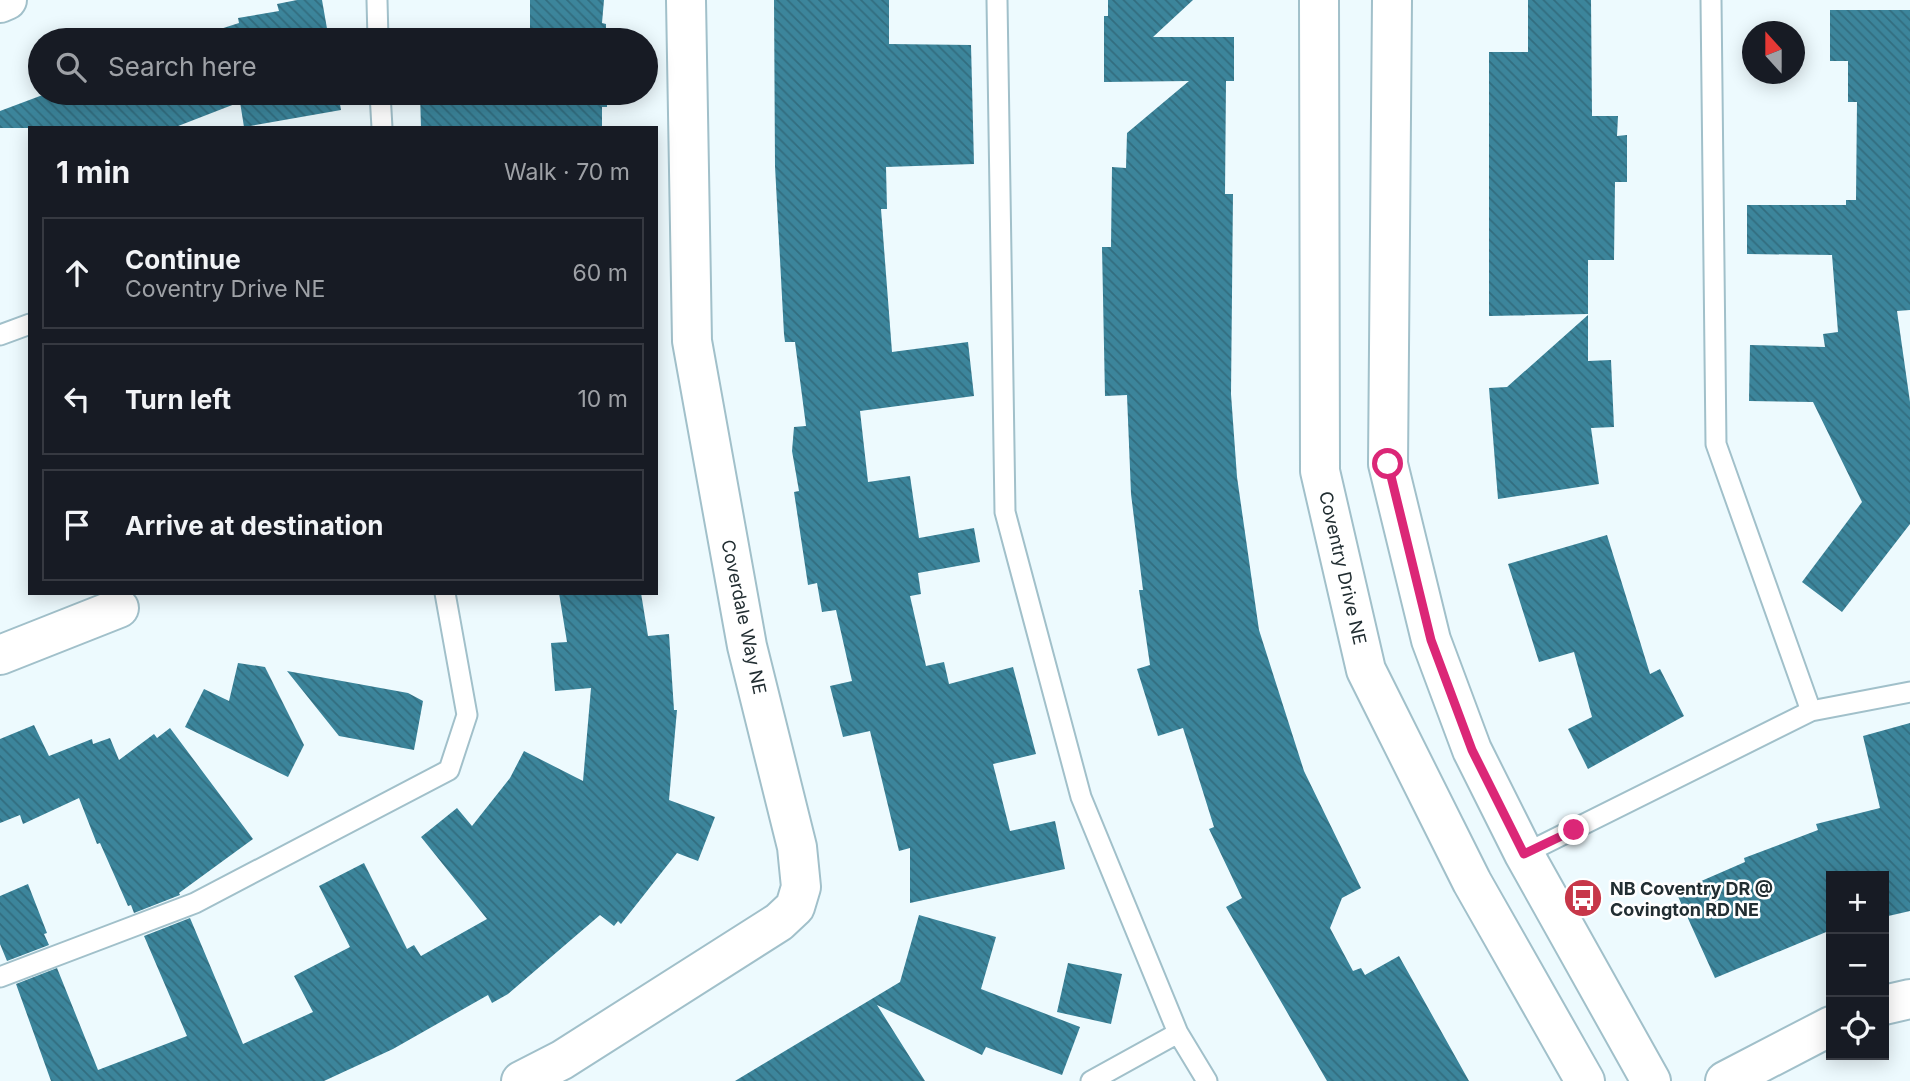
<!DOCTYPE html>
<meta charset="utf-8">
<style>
body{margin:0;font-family:Inter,sans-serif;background:#20242c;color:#f1f3f6}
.controls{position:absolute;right:21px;bottom:21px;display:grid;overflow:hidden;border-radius:0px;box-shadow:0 4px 18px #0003}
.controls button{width:63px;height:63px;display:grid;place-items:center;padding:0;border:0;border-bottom:2px solid #363941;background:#171b24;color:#f1f3f6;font:35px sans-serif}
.compass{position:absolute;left:1742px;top:21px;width:63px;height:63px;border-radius:50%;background:#171b24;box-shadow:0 4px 18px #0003;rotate:339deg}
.stop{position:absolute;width:21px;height:21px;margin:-16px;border:5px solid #db2777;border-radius:50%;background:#fff}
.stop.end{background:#db2777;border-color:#fff;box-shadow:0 2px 7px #0008}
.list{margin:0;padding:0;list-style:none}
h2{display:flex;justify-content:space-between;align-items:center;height:91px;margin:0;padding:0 28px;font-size:30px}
h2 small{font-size:23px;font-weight:400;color:#9ea1a6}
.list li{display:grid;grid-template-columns:46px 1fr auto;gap:21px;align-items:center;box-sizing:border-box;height:112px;margin:0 14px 14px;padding:0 14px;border:2px solid #363941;border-radius:0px}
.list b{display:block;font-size:26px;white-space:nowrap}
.list p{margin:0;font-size:23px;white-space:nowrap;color:#9ea1a6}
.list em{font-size:23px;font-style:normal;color:#9ea1a6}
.icon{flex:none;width:38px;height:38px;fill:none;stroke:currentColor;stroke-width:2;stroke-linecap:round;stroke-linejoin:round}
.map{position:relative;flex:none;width:1910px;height:1081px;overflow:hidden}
.search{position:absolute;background:#171b24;box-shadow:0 4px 18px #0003;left:28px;top:28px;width:630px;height:77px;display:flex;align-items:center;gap:18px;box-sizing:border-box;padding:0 24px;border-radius:38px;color:#9ea1a6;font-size:26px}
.panel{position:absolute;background:#171b24;box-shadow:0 4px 18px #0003;left:28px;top:126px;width:630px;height:469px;border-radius:0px}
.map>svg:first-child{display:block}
</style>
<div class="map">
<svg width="1910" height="1081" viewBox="0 0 1910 1081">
<defs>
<pattern id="building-back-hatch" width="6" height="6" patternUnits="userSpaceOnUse" patternTransform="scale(1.75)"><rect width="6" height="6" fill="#3c859b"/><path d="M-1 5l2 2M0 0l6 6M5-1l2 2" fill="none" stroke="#326d7f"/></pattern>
</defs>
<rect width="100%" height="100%" fill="#edfafe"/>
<path fill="url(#building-back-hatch)" d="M 297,0 L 322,0 L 329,40 L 186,40 L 239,23 L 238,18 L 279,11 L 277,4 Z
M 530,0 L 604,0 L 602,23 L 606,24 L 606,40 L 530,40 Z
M 774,0 L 889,0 L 889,44 L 971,45 L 974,164 L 886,167 L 887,209 L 881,209 L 892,352 L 968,342 L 974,396 L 860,411 L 868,482 L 910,476 L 919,538 L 974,528 L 980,562 L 918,573 L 921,594 L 910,596 L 926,666 L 944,662 L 949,684 L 1013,667 L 1036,754 L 993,764 L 1010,831 L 1055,821 L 1065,869 L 910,903 L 910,848 L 899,851 L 870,731 L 843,737 L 830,686 L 852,681 L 836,610 L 822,612 L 817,583 L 808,585 L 794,492 L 799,491 L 792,451 L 794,427 L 806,426 L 795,342 L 785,342 L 784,334 L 775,166 Z
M 1108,0 L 1193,0 L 1153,37 L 1234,37 L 1234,81 L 1226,81 L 1225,194 L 1233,194 L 1231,394 L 1237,477 L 1259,630 L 1304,771 L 1361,888 L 1342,898 L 1330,928 L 1353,971 L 1361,968 L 1365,975 L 1399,956 L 1469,1081 L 1327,1081 L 1226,907 L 1242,898 L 1209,829 L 1214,827 L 1183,728 L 1158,736 L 1137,669 L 1150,665 L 1139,590 L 1143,590 L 1131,494 L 1127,395 L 1105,396 L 1102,247 L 1111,247 L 1112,167 L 1126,168 L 1127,133 L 1189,81 L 1104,82 L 1104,16 L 1108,16 Z
M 1528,0 L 1591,0 L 1592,116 L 1618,116 L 1617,136 L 1627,135 L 1627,182 L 1615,182 L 1614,260 L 1588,260 L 1588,314 L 1489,316 L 1489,52 L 1528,52 Z
M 1830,10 L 1910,10 L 1910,310 L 1897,311 L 1910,402 L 1910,524 L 1842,612 L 1802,582 L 1862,502 L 1813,402 L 1749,401 L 1750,345 L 1825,347 L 1823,334 L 1838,332 L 1832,255 L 1747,254 L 1747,205 L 1846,205 L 1846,200 L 1856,200 L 1857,102 L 1848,102 L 1848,61 L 1830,61 Z
M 48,93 L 338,93 L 341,110 L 244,127 L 240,102 L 173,128 L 0,128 L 0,111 Z
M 420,93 L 607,93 L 607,107 L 602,107 L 602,128 L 421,128 Z
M 1588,315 L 1588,361 L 1611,360 L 1614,427 L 1591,428 L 1599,484 L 1498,499 L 1489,388 L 1507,387 Z
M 1607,535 L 1650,674 L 1660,669 L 1684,716 L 1588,769 L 1568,729 L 1592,717 L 1574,652 L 1539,662 L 1508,564 Z
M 559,593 L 641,593 L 648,636 L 669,634 L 674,710 L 677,710 L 669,800 L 715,817 L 698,861 L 677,853 L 621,924 L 618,921 L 614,926 L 600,915 L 508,994 L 492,1003 L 488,995 L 393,1049 L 324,1081 L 51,1081 L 16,984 L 57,968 L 98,1070 L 187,1036 L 144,936 L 190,918 L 243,1044 L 313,1012 L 294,976 L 350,947 L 319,886 L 364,863 L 407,949 L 414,945 L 421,956 L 487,919 L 421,837 L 457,808 L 472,826 L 510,778 L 524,751 L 583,781 L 591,688 L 555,691 L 551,643 L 567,642 Z
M 238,663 L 265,667 L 304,745 L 288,777 L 185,727 L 204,689 L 229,701 Z
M 287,671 L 408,693 L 423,701 L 414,750 L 339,736 Z
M 1910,723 L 1910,911 L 1884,917 L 1884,876 L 1831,876 L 1831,930 L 1715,978 L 1676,892 L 1745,862 L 1744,858 L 1818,830 L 1816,824 L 1880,808 L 1863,736 Z
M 34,725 L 49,756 L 92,739 L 93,744 L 110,738 L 119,760 L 154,734 L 157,738 L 170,728 L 253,839 L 179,893 L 180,895 L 134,913 L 131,905 L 128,906 L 100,843 L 97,844 L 79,798 L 23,824 L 20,815 L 0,823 L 0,739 Z
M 28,884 L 47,933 L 44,934 L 49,945 L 7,961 L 0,944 L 0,896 Z
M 919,915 L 996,937 L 981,989 L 1080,1027 L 1062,1075 L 986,1047 L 982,1055 L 877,1005 L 925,1081 L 735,1081 L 900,982 Z
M 1068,963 L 1122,974 L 1111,1024 L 1057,1012 Z"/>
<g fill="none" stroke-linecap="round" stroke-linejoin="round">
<g stroke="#a1c0ca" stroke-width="23">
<path id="lane" d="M 377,0 L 378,40
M 997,0 L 1005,512 L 1081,797 L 1178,1033 L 1207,1081
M 1711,0 L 1716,444 L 1811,711
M 380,93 L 382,128
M 0,335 L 30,324
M 1524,854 L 1811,711 L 1910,692
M 0,977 L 195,903 L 449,770 L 467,715 L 445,593
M 1091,1081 L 1178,1033"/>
</g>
<g stroke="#a1c0ca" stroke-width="42">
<path id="street" d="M 0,3 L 7,0
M 0,655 L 119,608
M 1884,1005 L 1910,999
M 521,1081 L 562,1060 L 779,922 L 795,907 L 801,887 L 797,847 L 747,646 L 692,341 L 686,0
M 1725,1081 L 1831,1026"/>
</g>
<g stroke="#a1c0ca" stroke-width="42">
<path id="secondary" d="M 1319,0 L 1320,471 L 1366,670 L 1472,882 L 1585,1081
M 1392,0 L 1388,464 L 1431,640 L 1472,750 L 1524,854 L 1651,1081"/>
</g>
<use href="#lane" stroke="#fff" stroke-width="19"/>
<use href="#street" stroke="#fff" stroke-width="38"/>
<use href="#secondary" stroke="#fff" stroke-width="38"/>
</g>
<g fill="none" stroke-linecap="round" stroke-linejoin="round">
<path stroke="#db2777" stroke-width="9" d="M 1388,464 L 1431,640 L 1472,750 L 1524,854 L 1574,830"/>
</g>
<defs>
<g id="bus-disc" transform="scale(2.0125)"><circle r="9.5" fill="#c73749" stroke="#fff"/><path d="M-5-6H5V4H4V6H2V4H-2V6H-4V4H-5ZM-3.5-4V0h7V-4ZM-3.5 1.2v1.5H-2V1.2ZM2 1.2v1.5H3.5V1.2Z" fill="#fff"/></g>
</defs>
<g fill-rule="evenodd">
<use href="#bus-disc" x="1583" y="898"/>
</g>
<g text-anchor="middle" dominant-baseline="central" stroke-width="5" stroke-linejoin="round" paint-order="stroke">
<g font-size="18" fill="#222e32" stroke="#fff">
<text transform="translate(1343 568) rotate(77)">Coventry Drive NE</text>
<text transform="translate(744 617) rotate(78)">Coverdale Way NE</text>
</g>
<g font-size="18" font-weight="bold" fill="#222e32" stroke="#fff" text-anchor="start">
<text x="1610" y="888">NB Coventry DR @<tspan x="1610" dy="21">Covington RD NE</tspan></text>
</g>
</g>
</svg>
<div class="controls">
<button>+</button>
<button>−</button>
<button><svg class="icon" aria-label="locate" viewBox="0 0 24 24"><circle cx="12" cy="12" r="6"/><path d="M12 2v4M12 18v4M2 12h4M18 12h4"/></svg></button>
</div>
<svg class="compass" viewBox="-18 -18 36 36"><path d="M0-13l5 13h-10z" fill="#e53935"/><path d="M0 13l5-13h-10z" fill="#9ea1a6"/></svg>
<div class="stop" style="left:1388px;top:464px"></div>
<div class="stop end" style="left:1574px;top:830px"></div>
<div class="search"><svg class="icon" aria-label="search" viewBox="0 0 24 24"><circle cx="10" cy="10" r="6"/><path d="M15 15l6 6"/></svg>Search here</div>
<section class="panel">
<h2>1 min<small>Walk · 70 m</small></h2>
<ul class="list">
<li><svg class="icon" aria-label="ahead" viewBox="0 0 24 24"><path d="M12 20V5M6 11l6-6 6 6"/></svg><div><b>Continue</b><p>Coventry Drive NE</p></div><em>60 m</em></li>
<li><svg class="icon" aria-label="left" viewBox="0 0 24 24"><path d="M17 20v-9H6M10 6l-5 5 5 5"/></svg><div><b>Turn left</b></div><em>10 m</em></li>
<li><svg class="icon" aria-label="arrive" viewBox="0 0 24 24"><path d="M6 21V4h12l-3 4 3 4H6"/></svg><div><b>Arrive at destination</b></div></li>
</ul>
</section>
</div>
